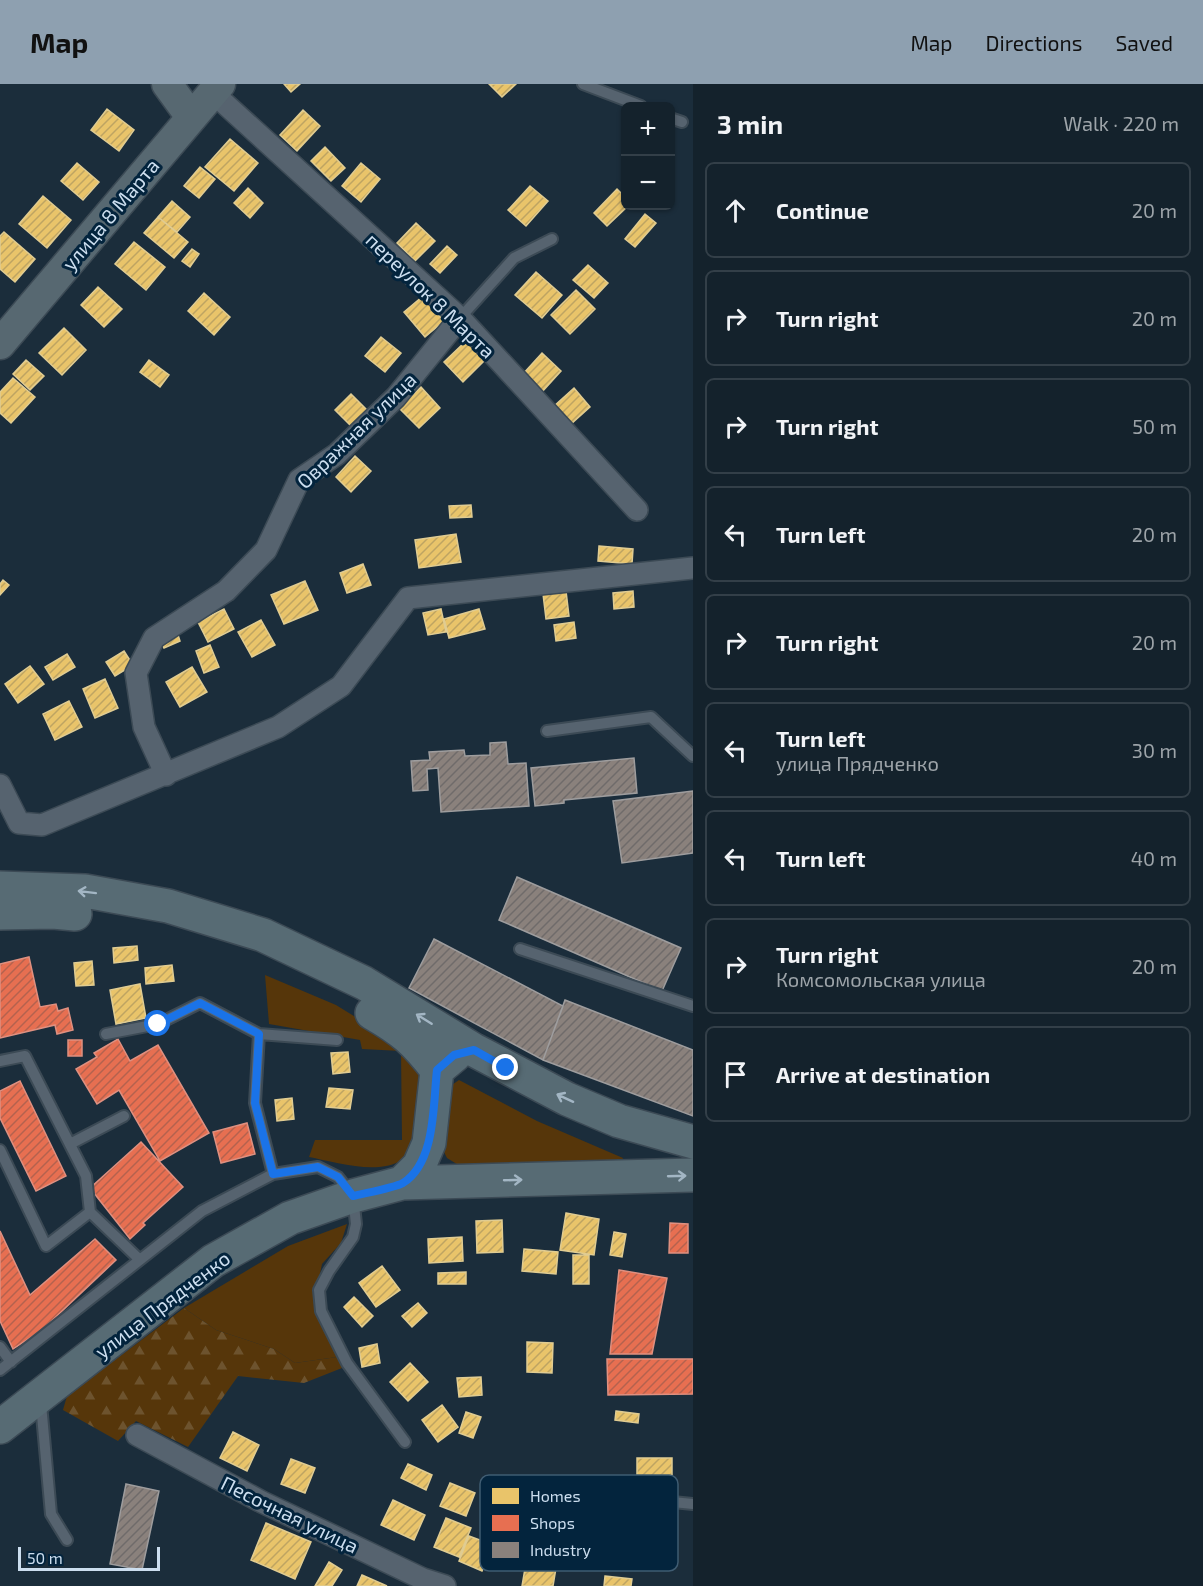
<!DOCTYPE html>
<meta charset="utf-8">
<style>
body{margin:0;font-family:"Exo 2",sans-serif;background:#1d2a34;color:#f1f3f6}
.controls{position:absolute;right:18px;top:18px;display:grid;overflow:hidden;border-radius:9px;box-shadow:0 2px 4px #0004}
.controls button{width:54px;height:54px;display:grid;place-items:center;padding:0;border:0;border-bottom:2px solid #333f48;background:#14222c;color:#f1f3f6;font:30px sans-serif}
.scale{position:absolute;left:18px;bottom:15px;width:142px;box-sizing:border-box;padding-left:6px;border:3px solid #ccdeef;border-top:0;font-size:16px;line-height:21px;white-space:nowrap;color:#ccdeef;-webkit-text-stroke:4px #03243d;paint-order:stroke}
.stop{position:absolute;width:18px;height:18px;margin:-14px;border:4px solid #1a73e8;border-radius:50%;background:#fff}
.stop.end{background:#1a73e8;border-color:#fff;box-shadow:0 2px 6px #0008}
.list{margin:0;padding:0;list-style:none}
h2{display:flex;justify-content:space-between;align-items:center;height:78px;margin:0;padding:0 24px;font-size:26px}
h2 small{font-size:20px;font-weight:400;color:#9da4a9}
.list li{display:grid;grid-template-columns:39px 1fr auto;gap:18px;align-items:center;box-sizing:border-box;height:96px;margin:0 12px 12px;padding:0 12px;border:2px solid #333f48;border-radius:9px}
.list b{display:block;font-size:22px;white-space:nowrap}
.list p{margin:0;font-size:20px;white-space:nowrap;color:#9da4a9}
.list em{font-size:20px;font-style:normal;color:#9da4a9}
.icon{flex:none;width:33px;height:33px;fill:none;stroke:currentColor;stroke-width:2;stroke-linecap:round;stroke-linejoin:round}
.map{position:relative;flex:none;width:693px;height:1502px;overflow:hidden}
header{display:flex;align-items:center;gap:36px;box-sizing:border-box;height:84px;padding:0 30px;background:#8ea0b0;color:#111}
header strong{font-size:28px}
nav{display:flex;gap:33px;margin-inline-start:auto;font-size:21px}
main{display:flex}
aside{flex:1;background:#14222c}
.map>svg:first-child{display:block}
</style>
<header>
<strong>Map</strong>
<nav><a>Map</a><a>Directions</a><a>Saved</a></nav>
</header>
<main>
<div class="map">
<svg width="693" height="1502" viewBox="0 0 693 1502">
<defs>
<pattern id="forest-firs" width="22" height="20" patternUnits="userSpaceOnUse" patternTransform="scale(1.5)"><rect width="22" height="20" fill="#56360a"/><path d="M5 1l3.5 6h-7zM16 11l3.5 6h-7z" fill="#6d532e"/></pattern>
<pattern id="homes-hatch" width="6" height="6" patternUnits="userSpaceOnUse" patternTransform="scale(1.5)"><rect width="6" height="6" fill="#e9c46a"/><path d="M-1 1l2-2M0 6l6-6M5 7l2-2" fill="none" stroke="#bea462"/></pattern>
<pattern id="shops-hatch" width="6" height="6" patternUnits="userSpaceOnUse" patternTransform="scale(1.5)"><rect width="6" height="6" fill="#e76f51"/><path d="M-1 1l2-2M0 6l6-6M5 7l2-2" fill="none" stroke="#b4624e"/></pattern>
<pattern id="industry-hatch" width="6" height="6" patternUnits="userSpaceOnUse" patternTransform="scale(1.5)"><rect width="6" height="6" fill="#8a817c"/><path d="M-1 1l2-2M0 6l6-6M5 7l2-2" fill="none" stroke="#6f6b6a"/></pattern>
</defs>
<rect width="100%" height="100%" fill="#1b2d3b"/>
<path fill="#56360a" d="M 265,891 L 336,921 L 401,961 L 423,987 C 421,1008 421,1037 416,1056 C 403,1100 340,1079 309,1073 L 315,1056 L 402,1056 L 401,967 L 362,965 L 360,956 L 269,940 Z
M 459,996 L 537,1037 L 623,1074 L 621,1080 L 460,1082 L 447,1074 L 440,1060 L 449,1003 Z
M 347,1140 L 341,1159 L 322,1180 L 314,1219 L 337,1273 L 295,1279 L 274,1265 L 216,1246 L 184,1224 L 288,1162 Z"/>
<path fill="url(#forest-firs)" d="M 184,1224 L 216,1246 L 274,1265 L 295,1279 L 337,1273 L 342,1284 L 304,1299 L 238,1292 L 188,1363 L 136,1337 L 118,1357 L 63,1326 L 67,1312 Z"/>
<path fill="url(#homes-hatch)" stroke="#e0cc92" stroke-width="1.5" d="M 284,0 L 300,0 L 291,8 Z
M 489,0 L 516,0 L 502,13 Z
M 107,25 L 134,46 L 119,67 L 91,46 Z
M 303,26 L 320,42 L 297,67 L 280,51 Z
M 230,55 L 258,79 L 234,107 L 205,83 Z
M 325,63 L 345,84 L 331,97 L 311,77 Z
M 77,79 L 99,98 L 83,116 L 61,97 Z
M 361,79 L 380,95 L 361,118 L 342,102 Z
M 200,83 L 215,95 L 199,114 L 184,102 Z
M 530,102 L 548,117 L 526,142 L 508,126 Z
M 248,104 L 263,119 L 250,134 L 234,119 Z
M 617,105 L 626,114 L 626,122 L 628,122 L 607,142 L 594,129 Z
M 43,112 L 71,136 L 47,164 L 19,140 Z
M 172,117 L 190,133 L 177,148 L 158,133 Z
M 645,130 L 656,139 L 635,163 L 625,155 Z
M 158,133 L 188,158 L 174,174 L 144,149 Z
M 416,139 L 435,157 L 415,177 L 397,159 Z
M 4,148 L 35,175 L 15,198 L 0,185 L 0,152 Z
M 134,158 L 165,183 L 146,206 L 115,180 Z
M 447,162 L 457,171 L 440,189 L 430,180 Z
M 192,165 L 199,170 L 190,183 L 182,177 Z
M 588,181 L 608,199 L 594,214 L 573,196 Z
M 536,188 L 562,211 L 542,234 L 515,211 Z
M 98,203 L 122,225 L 104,243 L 81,221 Z
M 576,206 L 595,225 L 570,250 L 551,231 Z
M 204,209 L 230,233 L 214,251 L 188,227 Z
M 423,212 L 444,237 L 425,253 L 404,228 Z
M 64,244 L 86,266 L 62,291 L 39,269 Z
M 381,253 L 401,269 L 385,288 L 365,272 Z
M 467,256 L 486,275 L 463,298 L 444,278 Z
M 542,269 L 561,287 L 542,308 L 523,290 Z
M 26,276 L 44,292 L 30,306 L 13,290 Z
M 149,276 L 169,291 L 160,303 L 140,288 Z
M 13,294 L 35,313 L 11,339 L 0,329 L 0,308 Z
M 421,303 L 440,324 L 419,344 L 399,324 Z
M 574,304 L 590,323 L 570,341 L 553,323 Z
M 351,310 L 367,326 L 351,342 L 335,326 Z
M 355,372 L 371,387 L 351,408 L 336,393 Z
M 471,421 L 472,433 L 450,434 L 449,422 Z
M 456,450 L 461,478 L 419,484 L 415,456 Z
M 599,462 L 633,465 L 632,480 L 598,477 Z
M 363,480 L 371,501 L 347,509 L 340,489 Z
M 3,496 L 9,501 L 0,511 L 0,500 Z
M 305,497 L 318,526 L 284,540 L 271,511 Z
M 566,507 L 569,532 L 546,535 L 543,510 Z
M 633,507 L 634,523 L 614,525 L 613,509 Z
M 224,525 L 234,545 L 208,558 L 198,538 Z
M 441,525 L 446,548 L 428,551 L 423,529 Z
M 479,525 L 485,545 L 449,554 L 444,535 Z
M 261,536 L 275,561 L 252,573 L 238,548 Z
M 574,538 L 576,554 L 556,557 L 554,541 Z
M 178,551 L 180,557 L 164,564 L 161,558 Z
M 210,561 L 219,583 L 204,589 L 196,567 Z
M 124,567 L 133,581 L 115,592 L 106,578 Z
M 67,570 L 75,583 L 53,596 L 45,583 Z
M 30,582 L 44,600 L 18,619 L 5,600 Z
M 192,583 L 207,608 L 180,623 L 166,598 Z
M 105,595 L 118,624 L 95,634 L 83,605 Z
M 69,617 L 82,643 L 55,656 L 43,630 Z
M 137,862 L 138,876 L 114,879 L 113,864 Z
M 92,877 L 94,901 L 76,902 L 74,879 Z
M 172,881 L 174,897 L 146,900 L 145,884 Z
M 140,900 L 146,934 L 116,940 L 110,906 Z
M 348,968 L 350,988 L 333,990 L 331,969 Z
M 329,1004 L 353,1006 L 350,1025 L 326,1023 Z
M 292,1014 L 294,1035 L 277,1037 L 275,1016 Z
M 566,1129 L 599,1135 L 594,1171 L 560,1166 Z
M 502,1136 L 503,1168 L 477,1169 L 476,1137 Z
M 614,1148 L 626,1150 L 622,1173 L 610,1171 Z
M 462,1153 L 463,1177 L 429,1179 L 428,1155 Z
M 524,1165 L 558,1168 L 556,1190 L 522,1187 Z
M 573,1171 L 589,1171 L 589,1200 L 573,1200 Z
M 382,1182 L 400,1206 L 376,1223 L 359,1199 Z
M 466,1188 L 466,1200 L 438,1200 L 438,1189 Z
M 354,1213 L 373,1232 L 362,1243 L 344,1223 Z
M 418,1219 L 427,1229 L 412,1243 L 402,1232 Z
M 527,1258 L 553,1259 L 552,1289 L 527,1288 Z
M 377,1260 L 380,1279 L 362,1283 L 359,1264 Z
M 410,1279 L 428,1298 L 408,1317 L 390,1298 Z
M 481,1293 L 482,1311 L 459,1313 L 457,1294 Z
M 442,1321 L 458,1343 L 438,1358 L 422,1336 Z
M 616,1327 L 639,1330 L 638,1339 L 615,1336 Z
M 466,1328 L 481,1333 L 473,1354 L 459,1349 Z
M 233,1348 L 259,1361 L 247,1387 L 220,1374 Z
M 637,1374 L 672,1374 L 672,1403 L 637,1403 Z
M 291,1375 L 315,1384 L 305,1409 L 281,1400 Z
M 408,1380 L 432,1391 L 426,1406 L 401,1394 Z
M 450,1399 L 475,1409 L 466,1432 L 440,1422 Z
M 393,1416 L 425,1431 L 414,1456 L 381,1441 Z
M 446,1434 L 471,1444 L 459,1473 L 434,1463 Z
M 266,1439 L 311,1458 L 295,1495 L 251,1476 Z
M 469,1452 L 493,1461 L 482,1487 L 459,1477 Z
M 528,1467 L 558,1472 L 553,1502 L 522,1502 Z
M 329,1478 L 342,1486 L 332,1502 L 315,1502 Z
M 362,1491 L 387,1502 L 357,1502 Z
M 605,1492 L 632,1495 L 631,1502 L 604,1502 Z"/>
<path fill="url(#shops-hatch)" stroke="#df9080" stroke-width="1.5" d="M 29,873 L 40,923 L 56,920 L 58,927 L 68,924 L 73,946 L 57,950 L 55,941 L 0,954 L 0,880 Z
M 118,955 L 130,977 L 158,961 L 209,1049 L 160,1077 L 119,1006 L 97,1020 L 76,985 L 97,973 L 94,969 Z
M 68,956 L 82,956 L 82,972 L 68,972 Z
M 20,997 L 66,1092 L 36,1107 L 0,1034 L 0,1007 Z
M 247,1039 L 255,1070 L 221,1079 L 213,1048 Z
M 141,1058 L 183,1103 L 143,1139 L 145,1141 L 130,1155 L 90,1104 Z
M 670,1139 L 688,1140 L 688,1169 L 669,1169 Z
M 0,1147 L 30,1211 L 95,1155 L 116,1176 L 41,1247 L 13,1265 L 0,1237 Z
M 619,1186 L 667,1194 L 652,1270 L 610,1270 Z
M 607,1275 L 693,1275 L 693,1310 L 608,1311 Z"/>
<path fill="url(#industry-hatch)" stroke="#9e9d9e" stroke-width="1.5" d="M 506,658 L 508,680 L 526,679 L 529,722 L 441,728 L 438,684 L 427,685 L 428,706 L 413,707 L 411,677 L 430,676 L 429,668 L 464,666 L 465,672 L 490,671 L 490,659 Z
M 634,674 L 637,709 L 564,716 L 564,719 L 535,722 L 531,684 Z
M 693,707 L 693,769 L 622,779 L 613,717 Z
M 517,793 L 681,864 L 662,907 L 499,836 Z
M 434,855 L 563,922 L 543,976 L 409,904 Z
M 565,916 L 693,966 L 693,1032 L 543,976 Z
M 126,1400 L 159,1407 L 142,1486 L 110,1480 Z"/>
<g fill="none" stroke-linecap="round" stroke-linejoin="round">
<g stroke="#3c4a55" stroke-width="14">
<path id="lane" d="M 583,0 L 641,22
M 670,34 L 682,38
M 460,234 L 514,174 L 552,155
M 547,647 L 651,633 L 693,672
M 520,865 L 693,922
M 106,950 L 158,940 L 200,919 L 259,950 L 337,956
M 259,950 L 255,1019 L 273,1090
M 0,977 L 25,972 L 86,1092 L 90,1128 L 139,1175
M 70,1060 L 124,1032
M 0,1066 L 46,1162 L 90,1128
M 0,1263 L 11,1278
M 0,1286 L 202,1127 L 273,1090 L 318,1083 L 338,1093 L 353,1112 L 356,1140 L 353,1153 L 329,1187 L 319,1206 L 321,1227 L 347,1279 L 405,1358
M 41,1320 L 51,1430 L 67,1456
M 613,1412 L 693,1420"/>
</g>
<g stroke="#3c4a55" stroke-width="24">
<path id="street" d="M 212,8 L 460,234 L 637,426
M 166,691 L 144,643 L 136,589 L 154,554 L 226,507 L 266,466 L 299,396 L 337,370 L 396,313 L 460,234
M 0,701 L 19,739 L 42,741 L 278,643 L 341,602 L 408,514 L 693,484
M 137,1351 L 262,1418 L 423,1495 L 445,1502"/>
</g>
<g stroke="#3c4a55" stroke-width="33">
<path id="secondary" d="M 167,0 L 191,33
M 0,260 L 220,0"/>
</g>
<g stroke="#3c4a55" stroke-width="36">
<path id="primary" d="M 0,804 L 85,807 L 168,822 L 263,851 L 364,899 L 474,966 L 567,1015 L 619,1037 L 693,1058
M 0,829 L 53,828 L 75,830
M 372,929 C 403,947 415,957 437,986
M 402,1099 L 419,1082 L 429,1059 L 437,986 L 455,971
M 0,1343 L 213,1177 L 290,1134 L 353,1112 L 402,1099 L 693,1091"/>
</g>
<use href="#lane" stroke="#56636f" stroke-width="10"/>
<use href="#street" stroke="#56636f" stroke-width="21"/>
<use href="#secondary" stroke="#576871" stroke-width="30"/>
<use href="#primary" stroke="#576b74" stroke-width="33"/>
</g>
<defs><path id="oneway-shaft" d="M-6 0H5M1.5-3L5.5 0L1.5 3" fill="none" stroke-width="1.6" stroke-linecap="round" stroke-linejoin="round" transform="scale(1.5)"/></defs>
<g stroke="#a3b6c4">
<use href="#oneway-shaft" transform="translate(87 808) rotate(-173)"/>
<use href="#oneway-shaft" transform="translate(424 935) rotate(-148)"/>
<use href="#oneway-shaft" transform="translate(565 1014) rotate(-155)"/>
<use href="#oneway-shaft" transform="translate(677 1092) rotate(-2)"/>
<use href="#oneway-shaft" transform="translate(513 1096) rotate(-2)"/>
</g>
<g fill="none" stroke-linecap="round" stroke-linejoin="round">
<path stroke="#1a73e8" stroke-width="8" d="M 158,940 L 200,919 L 259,950 L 255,1019 L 273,1090 L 318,1083 L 338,1093 L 353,1112 C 365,1109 394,1104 403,1099 C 436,1078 433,1020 437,986 L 454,971 L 474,966 L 506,984"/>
</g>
<g text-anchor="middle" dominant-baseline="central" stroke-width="6" stroke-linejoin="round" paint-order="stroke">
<g font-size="20" fill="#ccdeef" stroke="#03243d">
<text transform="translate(110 130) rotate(-50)">улица 8 Марта</text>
<text transform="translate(431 211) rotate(44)">переулок 8 Марта</text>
<text transform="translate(356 346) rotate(-44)">Овражная улица</text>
<text transform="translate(162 1220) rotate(-37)">улица Прядченко</text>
<text transform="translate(290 1430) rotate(26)">Песочная улица</text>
</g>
</g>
<rect x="480" y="1391" width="198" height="96" rx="9" fill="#03243d" stroke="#3f5c72" stroke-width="1.5"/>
<rect x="492" y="1404" width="27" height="16" fill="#e9c46a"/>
<rect x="492" y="1431" width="27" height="16" fill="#e76f51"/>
<rect x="492" y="1458" width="27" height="16" fill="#8a817c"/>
<g font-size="16" fill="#ccdeef">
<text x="530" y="1418">Homes</text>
<text x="530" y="1445">Shops</text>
<text x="530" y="1472">Industry</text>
</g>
</svg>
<div class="controls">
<button>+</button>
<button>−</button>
</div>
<div class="scale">50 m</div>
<div class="stop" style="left:158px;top:940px"></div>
<div class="stop end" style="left:506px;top:984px"></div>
</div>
<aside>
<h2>3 min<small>Walk · 220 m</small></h2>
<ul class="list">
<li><svg class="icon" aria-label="ahead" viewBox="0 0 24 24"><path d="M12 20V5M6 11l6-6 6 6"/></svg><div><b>Continue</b></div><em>20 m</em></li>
<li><svg class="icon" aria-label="right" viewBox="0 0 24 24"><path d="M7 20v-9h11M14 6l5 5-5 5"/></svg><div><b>Turn right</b></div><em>20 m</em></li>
<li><svg class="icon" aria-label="right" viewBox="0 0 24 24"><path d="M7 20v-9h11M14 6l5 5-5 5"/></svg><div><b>Turn right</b></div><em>50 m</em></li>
<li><svg class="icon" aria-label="left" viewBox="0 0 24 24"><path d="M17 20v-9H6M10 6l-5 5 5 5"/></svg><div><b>Turn left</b></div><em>20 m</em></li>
<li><svg class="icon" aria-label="right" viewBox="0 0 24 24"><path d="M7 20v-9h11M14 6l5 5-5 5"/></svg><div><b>Turn right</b></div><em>20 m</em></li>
<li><svg class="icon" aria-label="left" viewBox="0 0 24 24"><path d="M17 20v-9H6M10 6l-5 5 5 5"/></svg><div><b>Turn left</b><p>улица Прядченко</p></div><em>30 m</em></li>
<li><svg class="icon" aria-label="left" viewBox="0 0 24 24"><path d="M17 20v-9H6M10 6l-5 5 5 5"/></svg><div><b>Turn left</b></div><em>40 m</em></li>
<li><svg class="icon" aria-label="right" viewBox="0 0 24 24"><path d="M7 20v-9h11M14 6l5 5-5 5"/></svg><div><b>Turn right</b><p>Комсомольская улица</p></div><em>20 m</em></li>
<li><svg class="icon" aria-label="arrive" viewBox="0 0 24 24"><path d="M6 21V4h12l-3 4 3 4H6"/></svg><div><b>Arrive at destination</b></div></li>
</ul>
</aside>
</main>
